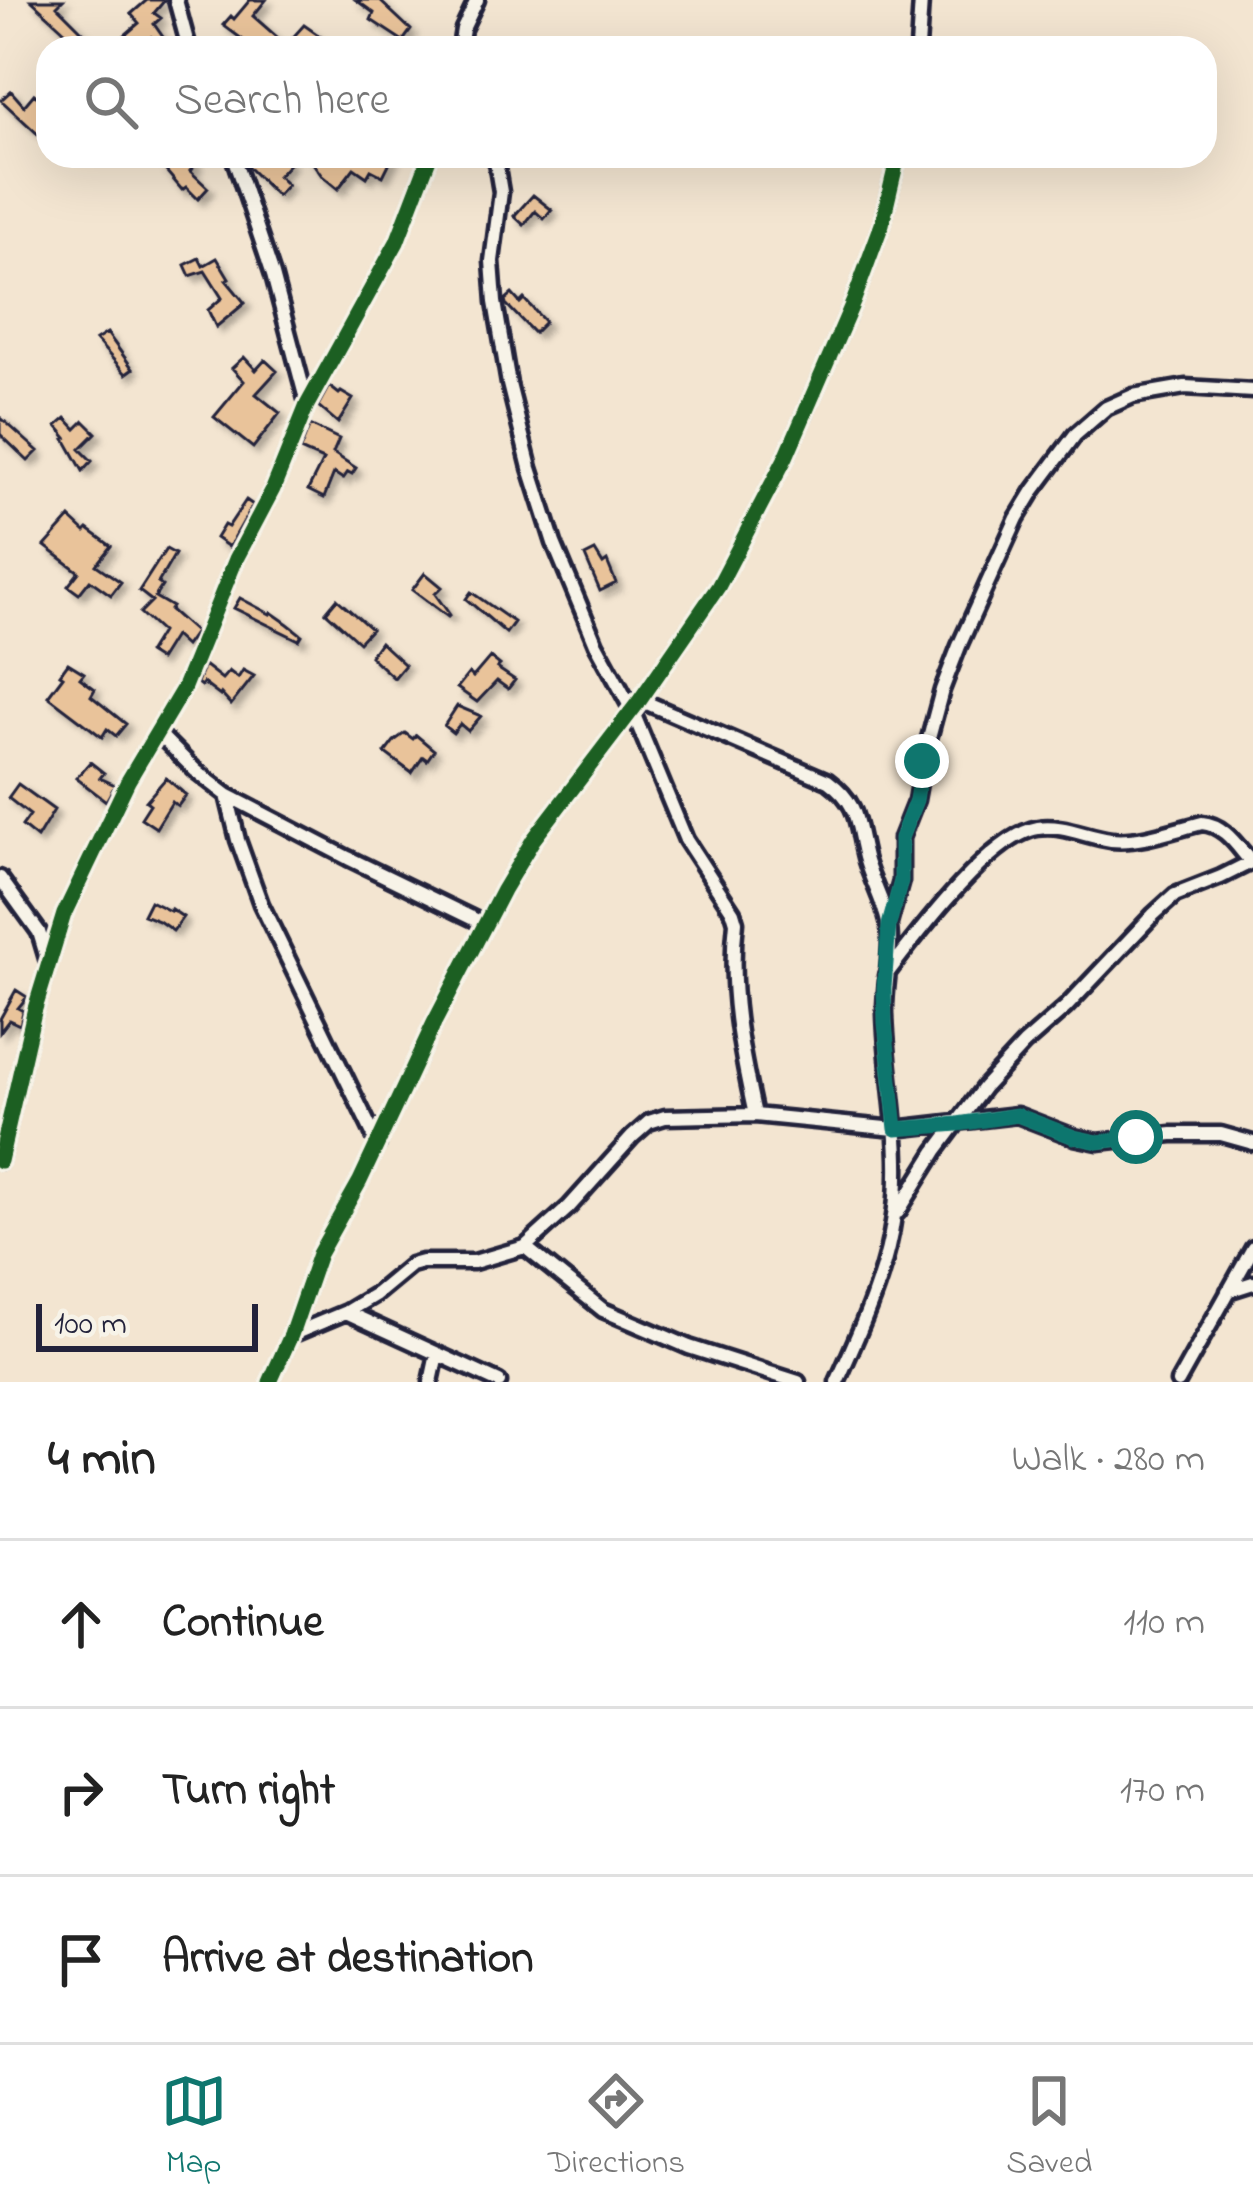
<!DOCTYPE html>
<meta charset="utf-8">
<style>
body{margin:0;font-family:"Indie Flower",sans-serif;background:#f2f2f2;color:#222}
.scale{position:absolute;left:36px;bottom:30px;width:222px;box-sizing:border-box;padding-left:12px;border:6px solid #22223b;border-top:0;font-size:33px;line-height:42px;white-space:nowrap;color:#22223b;-webkit-text-stroke:9px #f7f3e8;paint-order:stroke}
.stop{position:absolute;width:36px;height:36px;margin:-27px;border:9px solid #0f766e;border-radius:50%;background:#fff}
.stop.end{background:#0f766e;border-color:#fff;box-shadow:0 3px 12px #0008}
.list{margin:0;padding:0;list-style:none}
h2{display:flex;justify-content:space-between;align-items:center;height:156px;margin:0;padding:0 48px;font-size:51px}
h2 small{font-size:39px;font-weight:400;color:#767676}
.list li{display:grid;grid-template-columns:78px 1fr auto;gap:36px;align-items:center;box-sizing:border-box;height:168px;padding:0 48px;border-top:3px solid #e0e0e0}
.list b{display:block;font-size:45px;white-space:nowrap}
.list em{font-size:39px;font-style:normal;color:#767676}
.icon{flex:none;width:66px;height:66px;fill:none;stroke:currentColor;stroke-width:2;stroke-linecap:round;stroke-linejoin:round}
.map{position:relative;flex:none;width:1253px;height:1382px;overflow:hidden}
.search{position:absolute;background:#fff;box-shadow:0 12px 48px #0002;left:36px;right:36px;top:36px;height:132px;display:flex;align-items:center;gap:30px;box-sizing:border-box;padding:0 42px;border-radius:36px;color:#767676;font-size:45px}
.sheet{height:660px;background:#fff}
nav{display:flex;justify-content:space-around;align-items:center;box-sizing:border-box;height:168px;border-top:3px solid #e0e0e0;background:#fff;font-size:33px;color:#767676}
nav a{display:grid;justify-items:center;gap:6px}
nav .on{color:#0f766e}
.map>svg:first-child{display:block}
</style>
<div class="map">
<svg width="1253" height="1382" viewBox="0 0 1253 1382">
<defs>
<filter id="shadow"><feDropShadow dx="5.5" dy="5.5" stdDeviation="3" flood-color="#0004"/></filter>
</defs>
<rect width="100%" height="100%" fill="#f3e5d1"/>
<filter id="ink" filterUnits="userSpaceOnUse"><feTurbulence type="fractalNoise" baseFrequency=".00833" numOctaves="2"/><feDisplacementMap in="SourceGraphic" scale="24" xChannelSelector="R" yChannelSelector="G"/><feConvolveMatrix kernelMatrix="1 2 1 2 8 2 1 2 1" color-interpolation-filters="sRGB"/></filter>
<g filter="url(#ink)">
<path fill="#e9c39a" stroke="#22223b" stroke-width="3" filter="url(#shadow)" d="M 31,0 L 63,0 L 57,6 L 99,48 L 54,48 L 67,33 Z
M 147,0 L 165,0 L 154,13 L 161,18 L 154,24 L 167,43 L 160,48 L 151,37 L 143,44 L 139,38 L 127,48 L 110,48 L 139,23 L 131,14 Z
M 250,0 L 266,0 L 253,16 L 286,45 L 304,25 L 337,48 L 268,48 L 262,43 L 254,48 L 223,25 L 231,16 L 234,19 Z
M 356,0 L 379,0 L 411,30 L 403,41 L 371,20 L 374,13 Z
M 11,91 L 24,106 L 34,94 L 48,106 L 42,115 L 48,121 L 48,129 L 41,137 L 1,100 Z
M 171,156 L 180,163 L 188,156 L 196,164 L 190,171 L 208,188 L 198,199 L 186,187 L 182,190 L 161,165 Z
M 244,156 L 281,156 L 290,163 L 278,176 L 287,185 L 277,196 L 247,166 Z
M 308,156 L 393,156 L 383,176 L 371,170 L 367,177 L 354,168 L 338,189 L 322,176 Z
M 533,195 L 552,210 L 544,219 L 535,211 L 524,225 L 514,216 Z
M 199,258 L 203,266 L 217,258 L 229,278 L 226,280 L 245,303 L 216,327 L 208,310 L 222,298 L 205,271 L 190,276 L 185,265 Z
M 512,294 L 520,303 L 524,299 L 545,322 L 534,333 L 506,304 L 505,300 Z
M 107,333 L 133,369 L 126,374 L 96,340 Z
M 244,357 L 256,370 L 265,360 L 277,371 L 256,394 L 280,413 L 253,448 L 214,417 L 244,381 L 232,368 Z
M 329,386 L 339,394 L 341,392 L 353,399 L 338,423 L 318,406 Z
M 0,417 L 38,451 L 28,461 L 0,434 Z
M 66,418 L 76,429 L 84,421 L 96,433 L 80,449 L 92,461 L 83,471 L 65,439 L 67,438 L 57,426 Z
M 310,425 L 339,439 L 333,453 L 356,468 L 352,474 L 348,472 L 343,479 L 334,473 L 324,498 L 308,490 L 323,460 L 300,450 Z
M 246,500 L 253,505 L 229,547 L 216,538 L 224,525 L 228,527 Z
M 70,518 L 85,532 L 88,529 L 111,546 L 96,565 L 121,582 L 111,595 L 90,580 L 79,594 L 68,586 L 79,572 L 45,546 Z
M 166,549 L 175,554 L 158,583 L 162,586 L 155,597 L 172,607 L 170,610 L 195,632 L 185,646 L 174,636 L 159,660 L 148,653 L 161,632 L 140,613 L 152,601 L 139,591 Z
M 595,551 L 603,564 L 607,561 L 616,583 L 600,591 L 585,556 Z
M 425,573 L 442,587 L 435,594 L 450,615 L 448,617 L 412,590 Z
M 471,592 L 514,622 L 506,633 L 466,599 Z
M 240,598 L 270,614 L 271,612 L 288,624 L 302,635 L 299,640 L 234,608 Z
M 337,599 L 371,629 L 359,642 L 326,612 Z
M 380,642 L 405,665 L 394,678 L 370,656 Z
M 490,657 L 500,665 L 497,668 L 515,680 L 508,689 L 497,681 L 477,702 L 457,688 L 469,673 L 473,677 Z
M 68,663 L 84,673 L 80,678 L 95,689 L 91,696 L 126,724 L 116,736 L 107,729 L 102,737 L 48,696 L 63,676 L 60,674 Z
M 204,665 L 222,679 L 229,671 L 238,678 L 243,670 L 254,676 L 231,705 L 221,694 L 220,696 L 203,683 L 201,686 L 197,683 Z
M 457,706 L 481,716 L 468,731 L 460,724 L 453,733 L 444,726 Z
M 405,733 L 413,739 L 416,735 L 434,750 L 427,760 L 423,757 L 412,773 L 385,753 L 394,741 Z
M 90,762 L 104,773 L 100,778 L 115,785 L 106,801 L 76,778 Z
M 166,778 L 186,795 L 178,806 L 172,802 L 156,828 L 141,818 L 150,804 L 146,801 Z
M 18,784 L 54,810 L 37,838 L 22,826 L 30,815 L 8,798 Z
M 150,901 L 170,911 L 171,909 L 183,917 L 173,931 L 159,921 L 143,915 Z
M 16,990 L 27,997 L 18,1008 L 23,1011 L 20,1025 L 9,1020 L 0,1032 L 0,1019 Z"/>
<g fill="none" stroke-linecap="round" stroke-linejoin="round">
<g stroke="#22223b" stroke-width="21">
<path id="street" d="M 176,0 L 189,48
M 460,48 L 463,29 L 477,0
M 918,48 L 921,0
M 233,156 L 273,275 L 307,403
M 495,156 L 501,192 L 492,261 L 495,302 L 509,384 L 530,468 L 554,543 L 596,644 L 632,710 L 686,840 L 733,912 L 736,922 C 728,988 741,1051 755,1115
M 640,700 L 828,781 C 861,805 856,825 866,861 C 872,881 883,901 888,922 C 894,948 884,986 885,1014 C 887,1083 904,1146 894,1216 C 886,1275 861,1329 837,1382
M 157,732 L 196,771 L 227,795 L 348,858 L 484,924
M 227,795 L 238,840 L 261,904 L 378,1144
M 0,878 L 39,932 L 48,962
M 889,924 L 901,881 L 901,838 L 916,800 L 923,761 L 942,690 L 959,646 L 1017,518 L 1034,490 L 1075,435 L 1106,408 L 1133,396 L 1185,387 L 1253,391
M 886,975 C 916,936 990,836 1038,828 C 1062,824 1087,837 1111,840 C 1140,843 1174,830 1202,823 C 1225,825 1237,846 1251,862
M 0,1161 L 34,1012 L 64,914 L 128,781 L 184,687 L 236,559 L 273,489 L 307,405 L 397,242 L 430,156
M 898,1212 L 936,1151 L 984,1087 L 1024,1044 L 1066,1007 L 1153,915 L 1175,895 L 1221,877 L 1253,861
M 525,1247 L 603,1310 L 689,1347 L 798,1382
M 1228,1291 L 1253,1283
M 346,1312 L 499,1382
M 291,1335 L 346,1312 L 376,1294 L 411,1265 L 422,1262 L 474,1262 L 525,1247 L 569,1207 L 632,1137 L 649,1122 L 665,1117 L 755,1115 L 895,1129 L 1017,1115 L 1074,1137 L 1098,1142 L 1172,1134 L 1221,1134 L 1253,1143
M 270,1382 L 291,1335 L 319,1254 L 360,1181 L 434,1023 L 503,890 L 533,840 L 640,700 L 718,587 L 786,457 L 854,300 L 882,224 L 898,156
M 431,1382 L 437,1354
M 1178,1382 L 1253,1248"/>
</g>
<use href="#street" stroke="#f7f3e8" stroke-width="12"/>
<g stroke="#f7f3e8" stroke-width="22">
<path id="cycleway" d="M 0,1161 L 34,1012 L 64,914 L 128,781 L 184,687 L 236,559 L 273,489 L 307,405 L 397,242 L 430,156
M 270,1382 L 291,1335 L 319,1254 L 360,1181 L 434,1023 L 503,890 L 533,840 L 640,700 L 718,587 L 786,457 L 854,300 L 882,224 L 898,156"/>
</g>
<use href="#cycleway" stroke="#1b5e20" stroke-width="15"/>
</g>
</g>
<g fill="none" stroke-linecap="round" stroke-linejoin="round" filter="url(#ink)">
<path stroke="#0f766e" stroke-width="15" d="M 922,761 L 916,800 L 901,838 L 901,881 L 889,925 L 884,988 L 885,1023 L 896,1129 L 958,1124 L 1017,1115 L 1074,1137 L 1098,1142 L 1136,1137"/>
</g>
</svg>
<div class="scale">100 m</div>
<div class="stop" style="left:1136px;top:1137px"></div>
<div class="stop end" style="left:922px;top:761px"></div>
<div class="search"><svg class="icon" aria-label="search" viewBox="0 0 24 24"><circle cx="10" cy="10" r="6"/><path d="M15 15l6 6"/></svg>Search here</div>
</div>
<section class="sheet">
<h2>4 min<small>Walk · 280 m</small></h2>
<ul class="list">
<li><svg class="icon" aria-label="ahead" viewBox="0 0 24 24"><path d="M12 20V5M6 11l6-6 6 6"/></svg><div><b>Continue</b></div><em>110 m</em></li>
<li><svg class="icon" aria-label="right" viewBox="0 0 24 24"><path d="M7 20v-9h11M14 6l5 5-5 5"/></svg><div><b>Turn right</b></div><em>170 m</em></li>
<li><svg class="icon" aria-label="arrive" viewBox="0 0 24 24"><path d="M6 21V4h12l-3 4 3 4H6"/></svg><div><b>Arrive at destination</b></div></li>
</ul>
</section>
<nav>
<a class="on"><svg class="icon" aria-label="map" viewBox="0 0 24 24"><path d="M3 6l6-2 6 2 6-2v14l-6 2-6-2-6 2zM9 4v14M15 6v14"/></svg>Map</a>
<a><svg class="icon" aria-label="directions" viewBox="0 0 24 24"><path d="M12 3l9 9-9 9-9-9zM9 14v-3h6M13 9l2 2-2 2"/></svg>Directions</a>
<a><svg class="icon" aria-label="saved" viewBox="0 0 24 24"><path d="M7 4h10v16l-5-4-5 4z"/></svg>Saved</a>
</nav>
